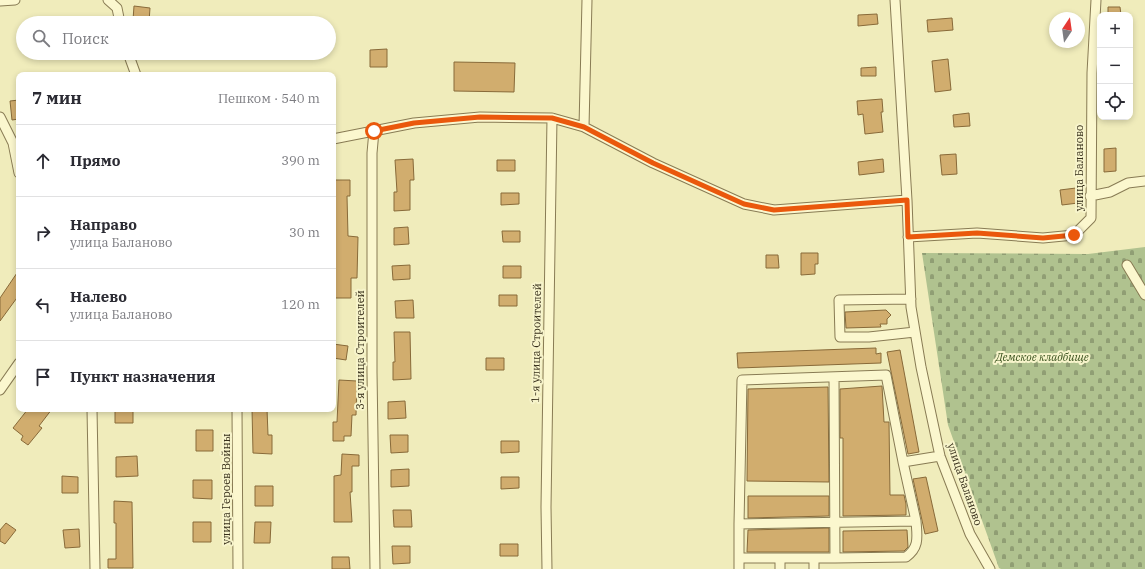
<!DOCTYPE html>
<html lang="ru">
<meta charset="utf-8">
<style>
body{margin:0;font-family:"IBM Plex Serif",serif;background:#f7f7f7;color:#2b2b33}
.controls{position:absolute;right:12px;top:12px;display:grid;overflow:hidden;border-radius:8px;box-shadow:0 2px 6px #0003}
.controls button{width:36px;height:36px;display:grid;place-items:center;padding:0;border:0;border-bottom:1px solid #e1e1e2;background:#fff;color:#2b2b33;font:20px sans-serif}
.compass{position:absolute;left:1049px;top:12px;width:36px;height:36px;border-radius:50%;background:#fff;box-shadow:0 2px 6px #0003;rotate:13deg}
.stop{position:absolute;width:12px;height:12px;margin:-9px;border:3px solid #ea580c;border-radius:50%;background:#fff}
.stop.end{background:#ea580c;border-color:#fff;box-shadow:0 1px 4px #0008}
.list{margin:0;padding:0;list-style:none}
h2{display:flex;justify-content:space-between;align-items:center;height:52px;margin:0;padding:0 16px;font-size:17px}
h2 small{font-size:13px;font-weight:400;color:#7c7c81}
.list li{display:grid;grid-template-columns:26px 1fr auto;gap:12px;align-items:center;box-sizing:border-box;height:72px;padding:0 16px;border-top:1px solid #e1e1e2}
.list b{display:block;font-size:15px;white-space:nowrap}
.list p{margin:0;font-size:13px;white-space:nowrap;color:#7c7c81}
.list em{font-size:13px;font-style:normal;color:#7c7c81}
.icon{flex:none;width:22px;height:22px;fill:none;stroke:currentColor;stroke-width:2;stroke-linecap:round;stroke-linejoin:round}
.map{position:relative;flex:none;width:1145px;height:569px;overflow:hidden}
.search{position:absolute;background:#fff;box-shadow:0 2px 6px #0003;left:16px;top:16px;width:320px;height:44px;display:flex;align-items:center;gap:10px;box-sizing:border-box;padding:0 14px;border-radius:22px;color:#7c7c81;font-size:15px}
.panel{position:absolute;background:#fff;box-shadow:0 2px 6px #0003;left:16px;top:72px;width:320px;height:340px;border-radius:8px}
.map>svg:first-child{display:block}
</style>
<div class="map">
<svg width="1145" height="569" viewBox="0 0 1145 569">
<defs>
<pattern id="cemetery-stones" width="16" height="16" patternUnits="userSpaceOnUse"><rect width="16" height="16" fill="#b0c28f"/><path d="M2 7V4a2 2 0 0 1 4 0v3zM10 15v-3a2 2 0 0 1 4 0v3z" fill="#909e74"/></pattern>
</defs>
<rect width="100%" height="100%" fill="#f0ecbb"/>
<path fill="url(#cemetery-stones)" d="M 1145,247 L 1145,569 L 1001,569 L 999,568 L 948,425 L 922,253 L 1088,254 Z"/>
<path fill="#d1ad6e" stroke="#886a39" d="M 134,6 L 150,8 L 149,22 L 133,20 Z
M 1108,7 L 1120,7 L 1121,15 L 1108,15 Z
M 877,14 L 878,24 L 858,26 L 858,15 Z
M 952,18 L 953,30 L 928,32 L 927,20 Z
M 387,49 L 387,67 L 370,67 L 370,50 Z
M 948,59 L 951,90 L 935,92 L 932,61 Z
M 454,62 L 515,63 L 514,92 L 454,91 Z
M 876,67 L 876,76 L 861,76 L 861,68 Z
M 882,99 L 883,112 L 881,112 L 883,132 L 865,134 L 863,114 L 858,115 L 857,101 Z
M 19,100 L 19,119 L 12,120 L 10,101 Z
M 969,113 L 970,126 L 954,127 L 953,115 Z
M 1116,148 L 1116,171 L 1104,172 L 1104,149 Z
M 956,154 L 957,174 L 942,175 L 940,155 Z
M 413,159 L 414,180 L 410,180 L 410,210 L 394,211 L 394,192 L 397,192 L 395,160 Z
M 883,159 L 884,172 L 859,175 L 858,162 Z
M 497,160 L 515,160 L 515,171 L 497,171 Z
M 334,180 L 350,180 L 350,196 L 347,196 L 348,236 L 358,237 L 357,278 L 351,278 L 351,298 L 333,298 L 335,251 L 333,251 L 335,223 L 333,223 Z
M 1076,188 L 1078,203 L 1062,205 L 1060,190 Z
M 501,193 L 519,193 L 519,204 L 501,205 Z
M 408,227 L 409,244 L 394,245 L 394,228 Z
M 502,231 L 520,231 L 520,242 L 503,242 Z
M 801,253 L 818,253 L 818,264 L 815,264 L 815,274 L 801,275 Z
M 766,255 L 778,255 L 779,268 L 766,268 Z
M 410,265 L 410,279 L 393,280 L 392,266 Z
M 503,266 L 521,266 L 521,278 L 503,278 Z
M 19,270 L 19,295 L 0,321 L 0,298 Z
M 499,295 L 517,295 L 517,306 L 499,306 Z
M 413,300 L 414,318 L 396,318 L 395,301 Z
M 886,310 L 891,315 L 887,319 L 887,324 L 880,324 L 881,327 L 846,328 L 845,312 Z
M 394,332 L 410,332 L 411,379 L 393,380 L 393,362 L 395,362 Z
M 333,344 L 348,346 L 346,360 L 333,358 Z
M 876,348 L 876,354 L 881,353 L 881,363 L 738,368 L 737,353 Z
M 900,350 L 919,452 L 908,454 L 887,352 Z
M 486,358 L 504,358 L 504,370 L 486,370 Z
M 339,380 L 357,381 L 356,415 L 352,415 L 351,436 L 344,436 L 344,441 L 333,441 L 333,422 L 337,422 Z
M 882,386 L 884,422 L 889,422 L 890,495 L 904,495 L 906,504 L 906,515 L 843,516 L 843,438 L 840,438 L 840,389 Z
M 828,387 L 829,482 L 747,481 L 748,389 Z
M 405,401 L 406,418 L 388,419 L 388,402 Z
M 28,409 L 52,409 L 39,426 L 42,428 L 28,445 L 21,440 L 23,436 L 13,428 Z
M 115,409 L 133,409 L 133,423 L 115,423 Z
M 252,409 L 267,409 L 268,435 L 272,435 L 272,454 L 253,453 Z
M 196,430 L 213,430 L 213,451 L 196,451 Z
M 390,435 L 408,435 L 408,452 L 391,453 Z
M 501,441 L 519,441 L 519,452 L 501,453 Z
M 342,454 L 359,455 L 359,466 L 352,466 L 352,492 L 350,492 L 352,522 L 334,522 L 334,476 L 341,475 Z
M 137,456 L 138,476 L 116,477 L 116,457 Z
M 409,469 L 409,486 L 391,487 L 391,470 Z
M 62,476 L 78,477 L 78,493 L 62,493 Z
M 501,477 L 519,477 L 519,488 L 501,489 Z
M 926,477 L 938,531 L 925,534 L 913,479 Z
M 193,480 L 212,480 L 212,499 L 193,498 Z
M 255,486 L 273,486 L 273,506 L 255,506 Z
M 748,496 L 829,496 L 829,516 L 748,518 Z
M 114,501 L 132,502 L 133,568 L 108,568 L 108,559 L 116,559 L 116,523 L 114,523 Z
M 393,510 L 411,510 L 412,527 L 394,527 Z
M 193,522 L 211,522 L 211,542 L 193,542 Z
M 255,522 L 271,522 L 270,543 L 254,543 Z
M 6,523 L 16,530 L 5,544 L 0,541 L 0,530 Z
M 829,528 L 829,552 L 747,552 L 748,530 Z
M 79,529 L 80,547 L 65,548 L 63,530 Z
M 907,530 L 908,547 L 904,551 L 843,552 L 843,531 Z
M 500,544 L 518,544 L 518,556 L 500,556 Z
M 392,546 L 410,546 L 410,563 L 393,564 Z
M 332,557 L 349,557 L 350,569 L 332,569 Z"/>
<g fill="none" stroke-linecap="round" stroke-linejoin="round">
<g stroke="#887b54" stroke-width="11">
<path id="minor" d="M 108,0 L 117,8 L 120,23
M 895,0 L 907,200 L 911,307 L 921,367 L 940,456 L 970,534 L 990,569
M 0,1 L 15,0
M 128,53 L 136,75
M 0,117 L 13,143 L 19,173
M 584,127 L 587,0
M 374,131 L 372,153 L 372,372 L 375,569
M 333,139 L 414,123 L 480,117 L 552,118 L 584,127 L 653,163 L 744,204 L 774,210 L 907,200
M 1090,196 L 1110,192 L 1128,183 L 1145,181
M 908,237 L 977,233 L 1043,238 L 1074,235 L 1091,218 L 1092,73 L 1096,0
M 1127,265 L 1145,295
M 911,299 L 839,300 L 840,337 L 869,337 L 915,332
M 834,377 L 835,558 L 906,557 C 920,547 917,536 916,521
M 0,390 L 19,363
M 92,409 L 95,569
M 237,409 L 238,569
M 903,462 L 916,521 L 739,524 L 742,380 L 886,375 L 903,462 L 940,456
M 739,524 L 739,558 L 835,558
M 547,569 L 546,507 L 552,118
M 739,569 L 739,558
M 780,569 L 780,558
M 814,569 L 814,558"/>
</g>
<use href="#minor" stroke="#fbf7ce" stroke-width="9"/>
</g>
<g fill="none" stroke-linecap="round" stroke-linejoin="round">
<path stroke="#ea580c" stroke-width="5" d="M 374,131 L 414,123 L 480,117 L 552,118 L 584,127 L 653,163 L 744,204 L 774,210 L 907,200 L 908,237 L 977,233 L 1043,238 L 1074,235"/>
</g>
<g text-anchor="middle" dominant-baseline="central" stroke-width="4" stroke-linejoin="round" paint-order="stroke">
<g font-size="11" fill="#362e1a" stroke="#f7f4cb">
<text transform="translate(1079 168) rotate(-90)">улица Баланово</text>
<text transform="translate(536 343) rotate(-89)">1-я улица Строителей</text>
<text transform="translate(360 350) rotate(-90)">3-я улица Строителей</text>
<text transform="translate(965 484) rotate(71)">улица Баланово</text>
<text transform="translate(226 489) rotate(-90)">улица Героев Войны</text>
</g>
<g font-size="11" font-style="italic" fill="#3b531f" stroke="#f7f4cb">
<text x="1042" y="357">Демское кладбище</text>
</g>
</g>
</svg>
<div class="controls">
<button>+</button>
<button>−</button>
<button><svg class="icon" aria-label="locate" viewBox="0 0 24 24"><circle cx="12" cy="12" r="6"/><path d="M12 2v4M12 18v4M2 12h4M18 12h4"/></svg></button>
</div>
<svg class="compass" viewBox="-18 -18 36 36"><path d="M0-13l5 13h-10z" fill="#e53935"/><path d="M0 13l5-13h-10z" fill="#7c7c81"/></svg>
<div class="stop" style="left:374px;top:131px"></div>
<div class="stop end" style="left:1074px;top:235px"></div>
<div class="search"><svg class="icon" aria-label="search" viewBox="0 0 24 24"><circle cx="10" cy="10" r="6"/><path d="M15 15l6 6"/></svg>Поиск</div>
<section class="panel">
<h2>7 мин<small>Пешком · 540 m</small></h2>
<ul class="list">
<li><svg class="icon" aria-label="ahead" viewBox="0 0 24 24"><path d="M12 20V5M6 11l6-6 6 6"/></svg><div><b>Прямо</b></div><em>390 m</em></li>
<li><svg class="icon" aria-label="right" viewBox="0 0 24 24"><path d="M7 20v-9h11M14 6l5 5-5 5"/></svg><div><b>Направо</b><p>улица Баланово</p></div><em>30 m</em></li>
<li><svg class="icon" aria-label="left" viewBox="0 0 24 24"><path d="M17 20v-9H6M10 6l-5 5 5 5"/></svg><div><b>Налево</b><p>улица Баланово</p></div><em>120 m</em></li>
<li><svg class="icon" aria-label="arrive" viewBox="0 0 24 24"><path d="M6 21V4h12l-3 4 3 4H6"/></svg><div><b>Пункт назначения</b></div></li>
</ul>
</section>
</div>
